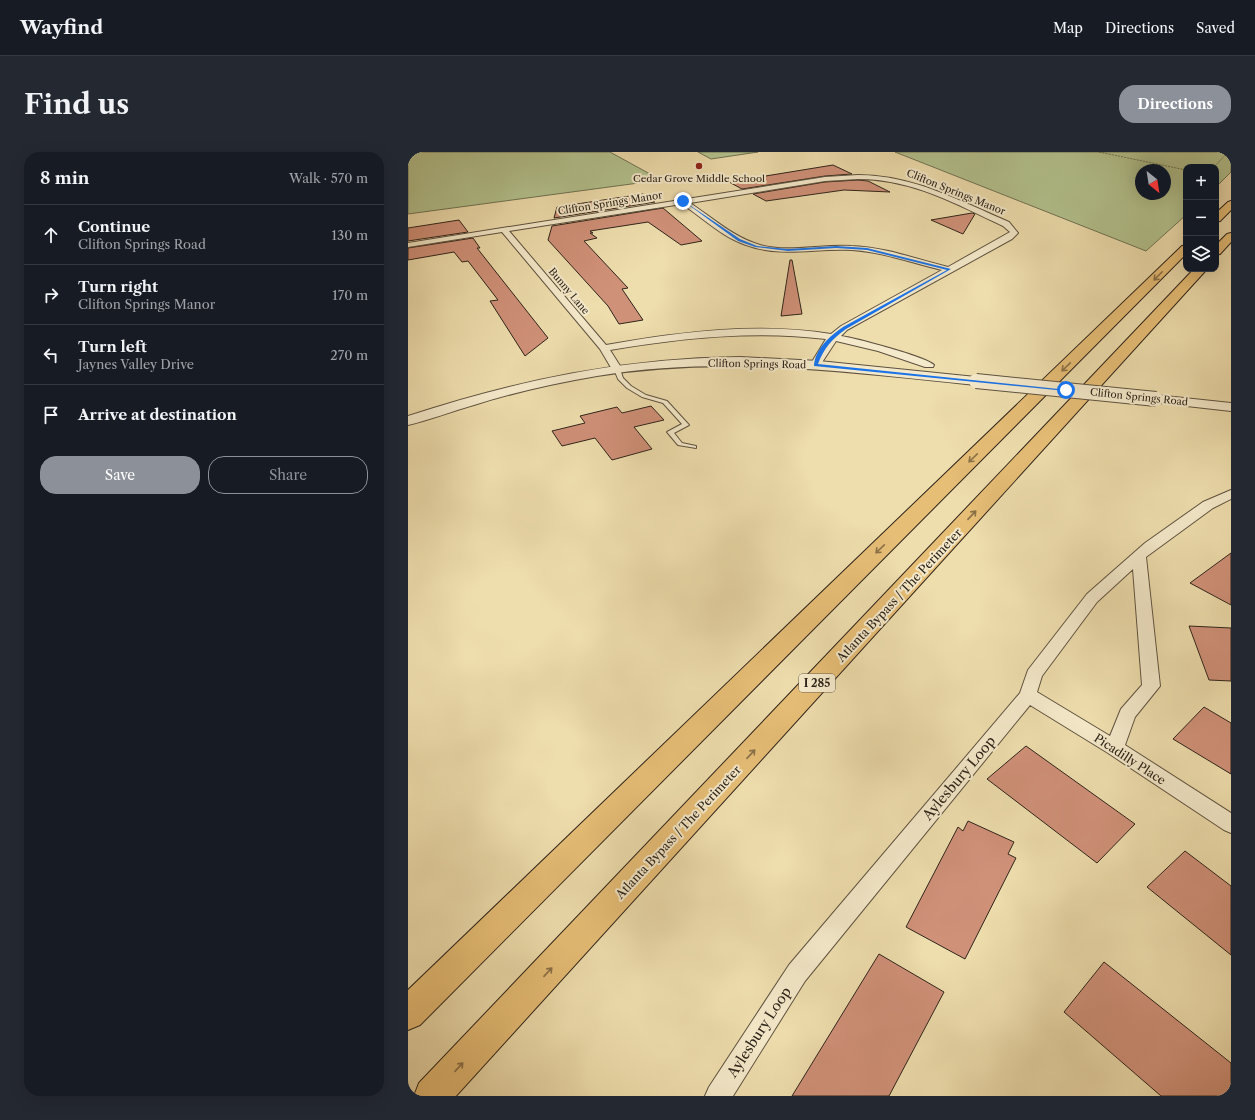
<!DOCTYPE html>
<meta charset="utf-8">
<style>
body{margin:0;font-family:"Libre Caslon Text",serif;background:#242831;color:#f1f3f6}
.controls{position:absolute;right:12px;top:12px;display:grid;overflow:hidden;border-radius:8px;box-shadow:0 4px 16px #0002}
.controls button{width:36px;height:36px;display:grid;place-items:center;padding:0;border:0;border-bottom:1px solid #363941;background:#171b24;color:#f1f3f6;font:20px sans-serif}
.compass{position:absolute;left:727px;top:12px;width:36px;height:36px;border-radius:50%;background:#171b24;box-shadow:0 4px 16px #0002;rotate:150deg}
.stop{position:absolute;width:12px;height:12px;margin:-9px;border:3px solid #1a73e8;border-radius:50%;background:#fff}
.stop.end{background:#1a73e8;border-color:#fff;box-shadow:0 1px 4px #0008}
.list{margin:0;padding:0;list-style:none}
h2{display:flex;justify-content:space-between;align-items:center;height:52px;margin:0;padding:0 16px;font-size:17px}
h2 small{font-size:13px;font-weight:400;color:#9ea1a6}
.list li{display:grid;grid-template-columns:26px 1fr auto;gap:12px;align-items:center;box-sizing:border-box;height:60px;padding:0 16px;border-top:1px solid #363941}
.list b{display:block;font-size:15px;white-space:nowrap}
.list p{margin:0;font-size:13px;white-space:nowrap;color:#9ea1a6}
.list em{font-size:13px;font-style:normal;color:#9ea1a6}
.actions{display:flex;gap:8px;padding:12px 16px}
.actions a{flex:1;padding:9px 0;border:1px solid #8c9099;border-radius:16px;text-align:center;font-size:14px;color:#8c9099}
.actions .main{background:#8c9099;color:#fff}
.icon{flex:none;width:22px;height:22px;fill:none;stroke:currentColor;stroke-width:2;stroke-linecap:round;stroke-linejoin:round}
.map{position:relative;flex:none;width:823px;height:944px;overflow:hidden;border-radius:16px}
header{display:flex;align-items:center;gap:24px;box-sizing:border-box;height:56px;padding:0 20px;background:#171b24;border-bottom:1px solid #363941}
header strong{font-size:19px}
nav{display:flex;gap:22px;margin-inline-start:auto;font-size:14px}
.intro{display:flex;align-items:center;justify-content:space-between;box-sizing:border-box;height:96px;padding:0 24px}
h1{margin:0;font-size:28px}
.button{padding:10px 18px;border-radius:16px;background:#8c9099;color:#fff;font-size:14px;font-weight:700}
main{display:flex;gap:24px;padding:0 24px}
aside{flex:1;background:#171b24;border-radius:16px;box-shadow:0 4px 16px #0002}
.map>svg:first-child{display:block}
</style>
<header>
<strong>Wayfind</strong>
<nav><a>Map</a><a>Directions</a><a>Saved</a></nav>
</header>
<div class="intro"><h1>Find us</h1><a class="button">Directions</a></div>
<main>
<aside>
<h2>8 min<small>Walk · 570 m</small></h2>
<ul class="list">
<li><svg class="icon" aria-label="ahead" viewBox="0 0 24 24"><path d="M12 20V5M6 11l6-6 6 6"/></svg><div><b>Continue</b><p>Clifton Springs Road</p></div><em>130 m</em></li>
<li><svg class="icon" aria-label="right" viewBox="0 0 24 24"><path d="M7 20v-9h11M14 6l5 5-5 5"/></svg><div><b>Turn right</b><p>Clifton Springs Manor</p></div><em>170 m</em></li>
<li><svg class="icon" aria-label="left" viewBox="0 0 24 24"><path d="M17 20v-9H6M10 6l-5 5 5 5"/></svg><div><b>Turn left</b><p>Jaynes Valley Drive</p></div><em>270 m</em></li>
<li><svg class="icon" aria-label="arrive" viewBox="0 0 24 24"><path d="M6 21V4h12l-3 4 3 4H6"/></svg><div><b>Arrive at destination</b></div></li>
</ul>
<div class="actions"><a class="main">Save</a><a>Share</a></div>
</aside>
<div class="map">
<svg width="823" height="944" viewBox="0 0 823 944">
<rect width="100%" height="100%" fill="#eeddad"/>
<filter id="stains"><feTurbulence type="fractalNoise" baseFrequency=".005" numOctaves="4"/><feColorMatrix values="0 0 0 0 .2 0 0 0 0 .09 0 0 0 0 .02 0 0 0 .5 -.17"/></filter>
<radialGradient id="worn" r=".72"><stop offset=".6" stop-color="#630" stop-opacity="0"/><stop offset="1" stop-color="#630" stop-opacity=".3"/></radialGradient>
<path fill="#b3c28e" stroke="#707354" fill-rule="evenodd" d="M 0,0 L 202,0 L 253,28 L 0,62 Z
M 290,0 L 350,0 L 303,7 Z
M 487,0 L 823,0 L 823,20 L 808,35 L 808,15 L 778,15 L 778,63 L 738,99 ZM 733,18 L 757,18 L 757,42 L 733,42 Z"/>
<path fill="#d09179" stroke="#2e241a" d="M 425,13 L 444,22 L 417,24 L 334,37 L 321,30 Z
M 450,28 L 460,29 L 482,40 L 436,38 L 358,49 L 345,42 L 417,30 Z
M 235,42 L 247,50 L 146,66 L 149,55 Z
M 255,56 L 294,89 L 273,93 L 240,70 L 182,79 L 185,81 L 182,81 L 189,86 L 176,89 L 220,136 L 214,137 L 235,168 L 211,172 L 200,154 L 140,88 L 144,74 Z
M 564,61 L 567,62 L 555,82 L 523,68 Z
M 51,68 L 60,80 L 0,89 L 0,76 Z
M 65,86 L 72,96 L 69,96 L 140,186 L 117,204 L 82,149 L 90,148 L 60,109 L 54,110 L 46,100 L 0,108 L 0,96 Z
M 382,108 L 384,108 L 394,162 L 373,164 Z
M 243,254 L 256,268 L 226,275 L 244,297 L 204,308 L 187,286 L 154,294 L 144,279 L 177,271 L 172,264 L 209,255 L 214,261 Z
M 823,401 L 823,453 L 782,431 Z
M 781,474 L 823,476 L 823,529 L 801,528 Z
M 796,555 L 823,571 L 823,622 L 765,587 Z
M 618,594 L 727,672 L 689,711 L 579,627 Z
M 560,669 L 606,690 L 600,702 L 608,706 L 557,807 L 498,775 L 550,675 L 555,679 Z
M 777,699 L 823,734 L 823,803 L 739,735 Z
M 471,802 L 536,840 L 481,944 L 384,944 Z
M 696,810 L 823,911 L 823,944 L 753,944 L 656,860 Z"/>
<g fill="none" stroke-linecap="round" stroke-linejoin="round">
<g stroke="#5e523f" stroke-width="2">
<path id="service" d="M 209,215 L 212,217 L 215,226 L 223,234 L 238,243 L 259,249 L 281,273 L 266,281 L 274,291 L 288,294 L 288,296 L 270,293 L 259,280 L 274,272 L 255,251 L 234,245 L 219,236 L 210,227 L 206,217 Z"/>
</g>
<g stroke="#5e523f" stroke-width="2">
<path id="minor" d="M 450,23 C 505,23 552,49 601,70 L 610,81 L 604,87 L 439,178 L 433,184 C 447,186 519,205 526,213 L 525,215 L 517,215 L 470,199 L 428,189 L 411,215 L 407,216 L 402,213 L 418,187 C 347,178 273,186 202,198 L 214,217 L 209,220 L 205,219 L 192,197 L 94,80 L 0,95 L 0,91 L 417,25 ZM 450,27 C 504,27 548,52 595,74 L 602,80 L 540,115 C 508,107 476,95 443,94 C 413,92 381,101 352,93 C 325,85 305,66 282,51 L 417,29 ZM 274,52 C 295,66 314,85 338,93 C 373,106 408,96 444,98 C 475,100 504,111 534,118 L 433,174 L 423,182 C 350,170 271,180 198,193 L 101,79 Z
M 823,338 L 823,347 L 805,356 L 738,405 L 752,534 L 727,565 L 717,593 L 823,661 L 823,681 L 816,678 L 700,601 L 622,553 L 397,829 L 325,944 L 297,944 L 301,935 L 381,813 L 612,541 L 620,518 L 679,442 L 737,391 L 795,350 ZM 725,417 L 734,533 L 713,557 L 702,584 L 629,540 L 634,524 L 689,450 Z"/>
</g>
<g stroke="#5e523f" stroke-width="2">
<path id="tertiary" d="M 332,205 L 411,209 L 568,225 L 573,226 L 575,229 L 573,232 L 568,233 C 440,220 317,203 189,224 C 148,231 107,240 66,253 C 44,259 22,268 0,273 L 0,264 C 110,228 216,206 332,205 Z
M 748,243 L 823,251 L 823,259 L 743,250 L 741,247 L 743,244 Z"/>
</g>
<g stroke="#2e241a" stroke-width="2">
<path id="motorway" d="M 823,49 L 823,58 L 812,69 L 808,70 L 808,61 L 820,50 Z
M 823,81 L 823,90 L 812,102 L 808,103 L 808,93 L 819,82 Z
M 778,93 L 778,102 L 12,873 L 0,878 L 0,838 L 774,94 Z
M 786,117 L 799,117 L 48,944 L 6,944 L 11,931 Z"/>
</g>
<path stroke="#2e241a" stroke-width="1" stroke-dasharray="0.5 1" stroke-linecap="butt" d="M 691,0 L 778,18
M 806,15 L 820,0"/>
<use href="#service" fill="#f4e9ca" fill-rule="evenodd"/>
<use href="#minor" fill="#f4e9ca" fill-rule="evenodd"/>
<use href="#tertiary" fill="#f4e9ca" fill-rule="evenodd"/>
<use href="#motorway" fill="#e7be76" fill-rule="evenodd"/>
<g stroke="#5e523f" stroke-width="16" stroke-linecap="butt">
<path id="tertiary-bridge" d="M 568,229 L 748,247"/>
</g>
<use href="#tertiary-bridge" stroke="#f4e9ca" stroke-width="14"/>
</g>
<defs><path id="oneway-shaft" d="M-6 0H5M1.5-3L5.5 0L1.5 3" fill="none" stroke-width="1.6" stroke-linecap="round" stroke-linejoin="round"/></defs>
<g stroke="#8a7148">
<use href="#oneway-shaft" transform="translate(750 124) rotate(135)"/>
<use href="#oneway-shaft" transform="translate(658 215) rotate(136)"/>
<use href="#oneway-shaft" transform="translate(565 306) rotate(136)"/>
<use href="#oneway-shaft" transform="translate(564 363) rotate(-47)"/>
<use href="#oneway-shaft" transform="translate(472 397) rotate(136)"/>
<use href="#oneway-shaft" transform="translate(343 602) rotate(-47)"/>
<use href="#oneway-shaft" transform="translate(140 820) rotate(-47)"/>
<use href="#oneway-shaft" transform="translate(51 915) rotate(-47)"/>
</g>
<path fill="#1a73e8" d="M 274,48 L 332,87 L 349,94 L 380,97 L 428,94 L 459,96 L 543,117 L 438,177 C 424,187 416,196 410,212 L 660,238 L 658,239 L 406,214 C 407,197 422,184 435,175 L 539,118 L 459,98 L 428,96 L 380,99 L 347,95 L 330,89 Z"/>
<circle fill="#8f2418" stroke="#f4e9ca" stroke-width="1.5" cx="291" cy="14" r="4"/>
<g text-anchor="middle" dominant-baseline="central" stroke-width="4" stroke-linejoin="round" paint-order="stroke">
<g font-size="10" fill="#2e241a" stroke="#f4e9ca">
<text x="291" y="26">Cedar Grove Middle School</text>
</g>
<g font-size="10" fill="#2e241a" stroke="#f4e9ca">
<text transform="translate(548 40) rotate(22)">Clifton Springs Manor</text>
<text transform="translate(202 51) rotate(-9)">Clifton Springs Manor</text>
<text transform="translate(161 139) rotate(50)">Bunny Lane</text>
<text transform="translate(349 212) rotate(1)">Clifton Springs Road</text>
<text transform="translate(731 245) rotate(6)">Clifton Springs Road</text>
</g>
<rect fill="#f4e9ca" stroke="#695f4f" stroke-width="1" x="391" y="522" width="36" height="18" rx="3"/>
<g font-size="11" font-weight="bold" fill="#2e241a">
<text x="409" y="531">I 285</text>
</g>
<g font-size="12" fill="#2e241a" stroke="#f4e9ca">
<text transform="translate(491 443) rotate(-47)">Atlanta Bypass / The Perimeter</text>
<text transform="translate(722 607) rotate(33)">Picadilly Place</text>
<text transform="translate(270 680) rotate(-47)">Atlanta Bypass / The Perimeter</text>
</g>
<g font-size="14" fill="#2e241a" stroke="#f4e9ca">
<text transform="translate(551 626) rotate(-50)">Aylesbury Loop</text>
<text transform="translate(351 880) rotate(-57)">Aylesbury Loop</text>
</g>
</g>
<rect width="100%" height="100%" filter="url(#stains)"/>
<rect width="100%" height="100%" fill="url(#worn)"/>
</svg>
<div class="controls">
<button>+</button>
<button>−</button>
<button><svg class="icon" aria-label="layers" viewBox="0 0 24 24"><path d="M12 4l9 5-9 5-9-5zM3 14l9 5 9-5"/></svg></button>
</div>
<svg class="compass" viewBox="-18 -18 36 36"><path d="M0-13l5 13h-10z" fill="#e53935"/><path d="M0 13l5-13h-10z" fill="#9ea1a6"/></svg>
<div class="stop" style="left:658px;top:238px"></div>
<div class="stop end" style="left:275px;top:49px"></div>
</div>
</main>
